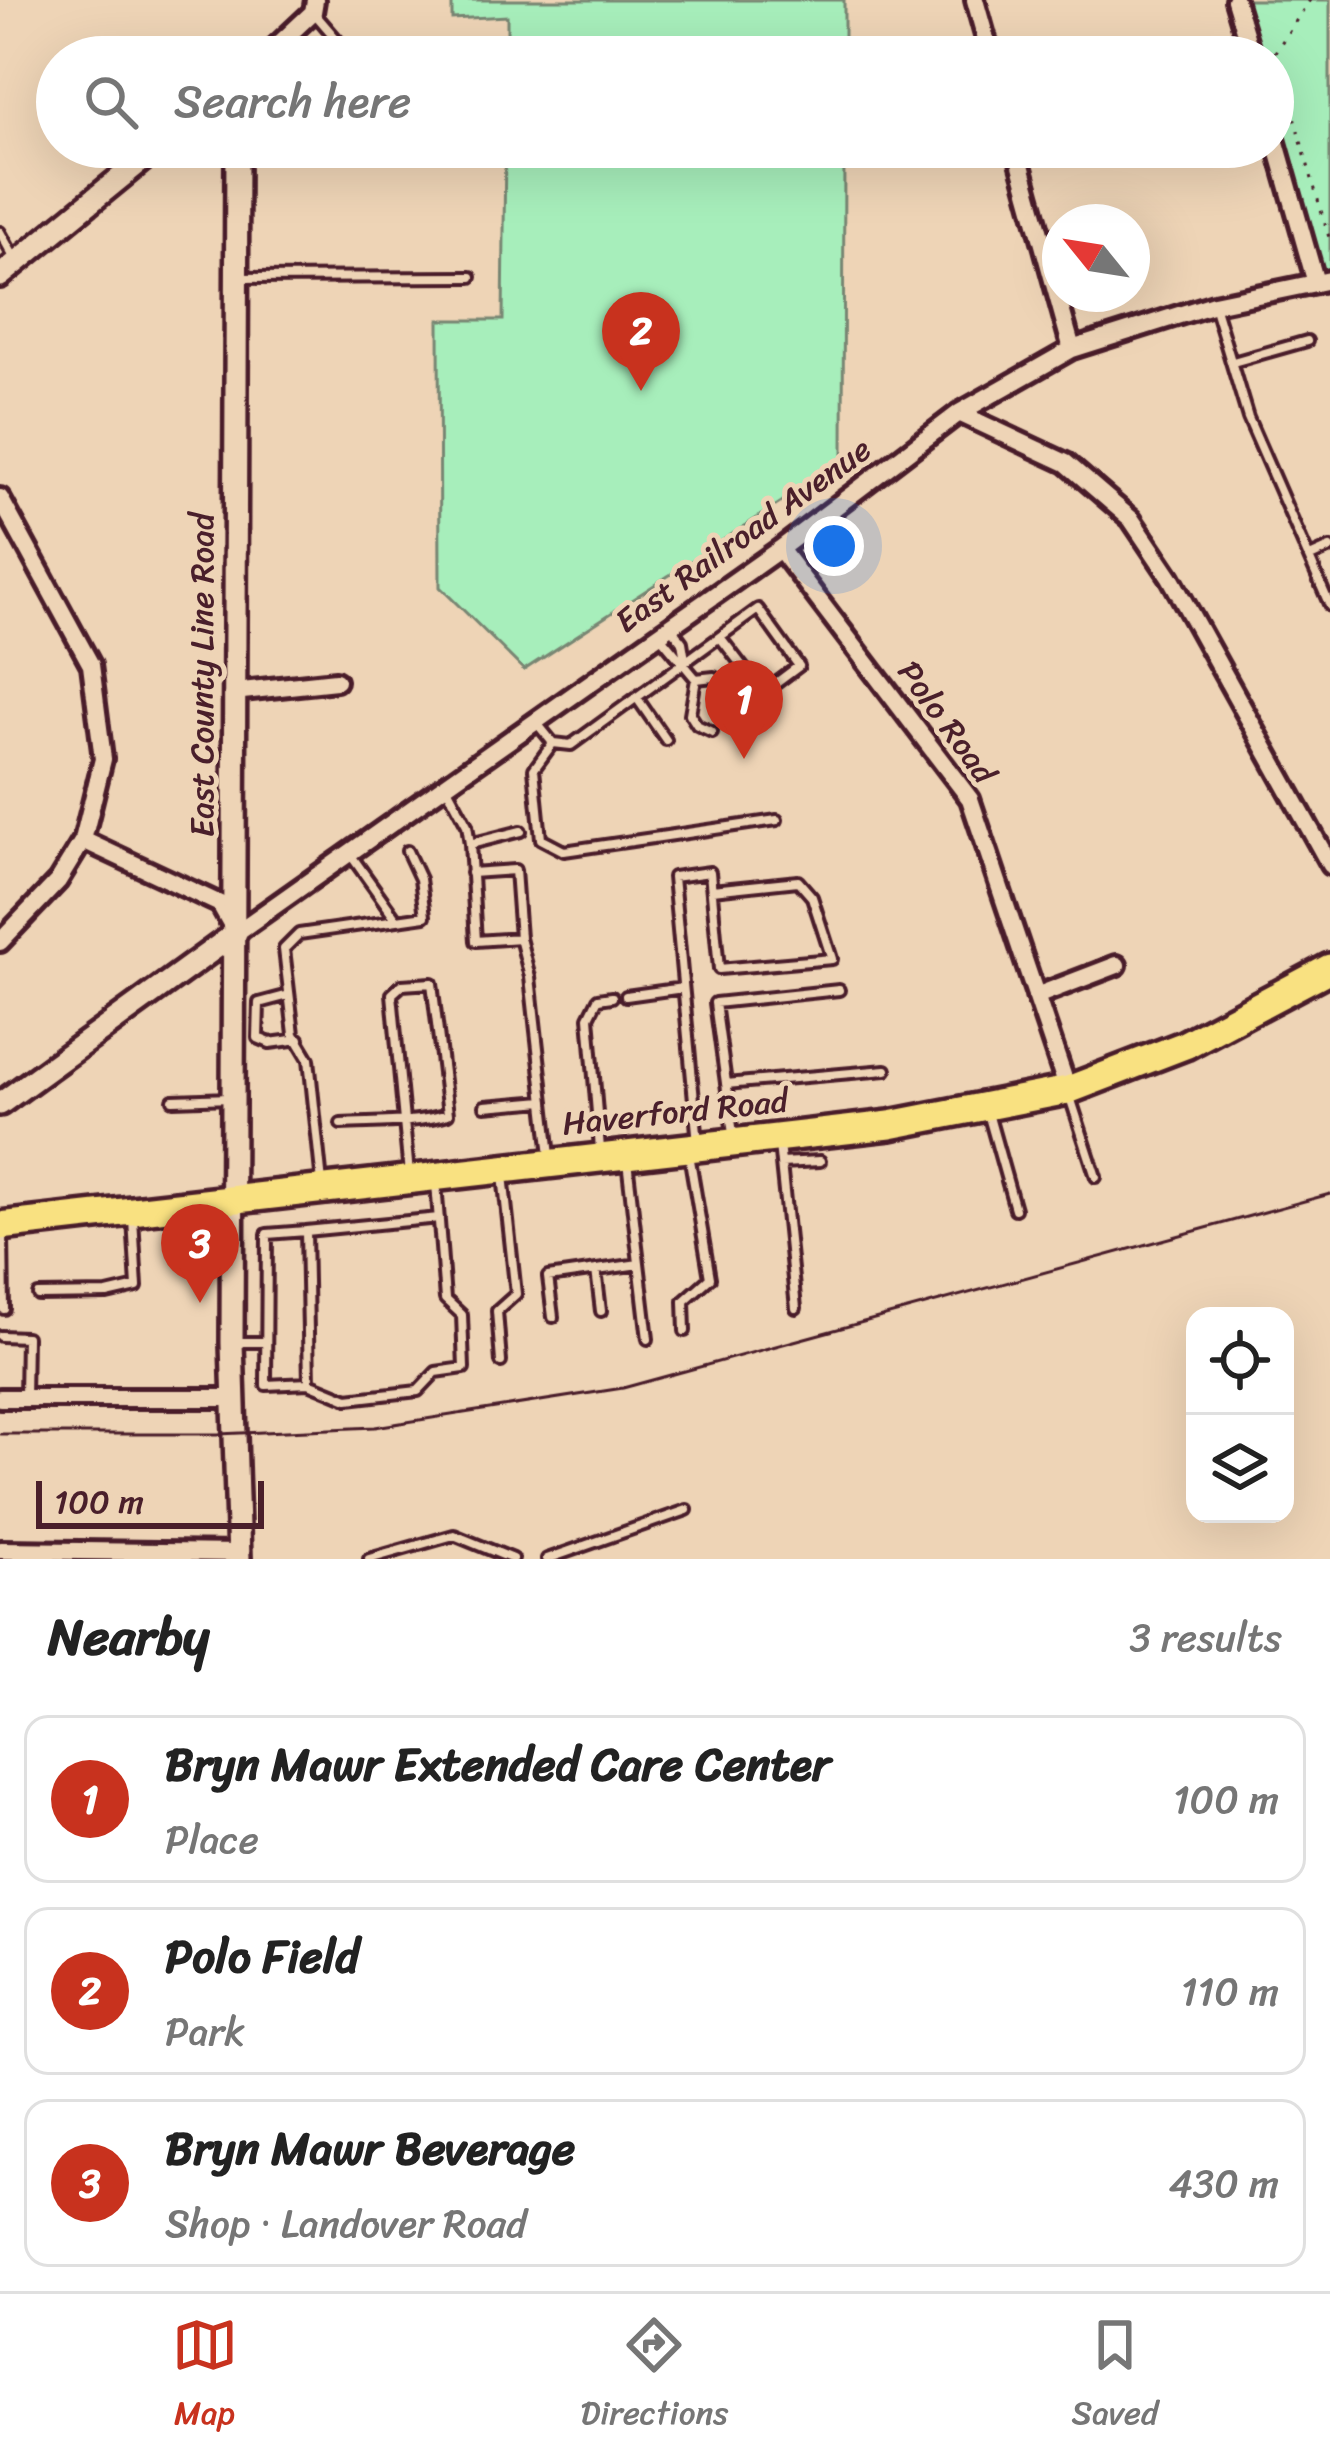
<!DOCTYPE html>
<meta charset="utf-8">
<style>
body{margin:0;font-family:Sriracha,sans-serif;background:#f6f6f6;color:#222}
.controls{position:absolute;right:36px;bottom:36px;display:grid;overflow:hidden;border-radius:24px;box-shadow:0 12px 48px #0002}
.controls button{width:108px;height:108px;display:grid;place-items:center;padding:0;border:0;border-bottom:3px solid #e0e0e0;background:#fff;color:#222;font:60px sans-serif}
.compass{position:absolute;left:1042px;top:204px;width:108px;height:108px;border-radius:50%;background:#fff;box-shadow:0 12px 48px #0002;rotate:300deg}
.scale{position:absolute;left:36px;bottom:30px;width:228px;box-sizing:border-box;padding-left:12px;border:6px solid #4a1f2b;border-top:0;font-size:33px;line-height:42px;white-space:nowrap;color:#4a1f2b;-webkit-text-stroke:9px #eed4b6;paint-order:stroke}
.you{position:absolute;left:834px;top:546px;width:42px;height:42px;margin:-30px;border:9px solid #fff;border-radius:50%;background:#1a73e8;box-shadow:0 0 0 18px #1a73e833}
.badge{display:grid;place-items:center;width:78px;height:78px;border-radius:50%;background:#c8321e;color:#fff;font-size:39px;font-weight:700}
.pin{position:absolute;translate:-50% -99px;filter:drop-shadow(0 3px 6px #0008)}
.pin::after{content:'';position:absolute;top:63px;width:42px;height:36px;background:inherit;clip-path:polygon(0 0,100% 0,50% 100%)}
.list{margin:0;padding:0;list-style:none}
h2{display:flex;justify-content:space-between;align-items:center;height:156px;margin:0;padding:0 48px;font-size:51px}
h2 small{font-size:39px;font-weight:400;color:#767676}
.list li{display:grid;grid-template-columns:78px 1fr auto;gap:36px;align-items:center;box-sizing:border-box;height:168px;margin:0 24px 24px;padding:0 24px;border:3px solid #e0e0e0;border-radius:24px}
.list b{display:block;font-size:45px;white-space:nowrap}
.list p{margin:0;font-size:39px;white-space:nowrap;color:#767676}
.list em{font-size:39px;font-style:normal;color:#767676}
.icon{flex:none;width:66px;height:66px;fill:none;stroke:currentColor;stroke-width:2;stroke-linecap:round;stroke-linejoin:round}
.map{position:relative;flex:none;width:1330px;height:1559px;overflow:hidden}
.search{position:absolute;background:#fff;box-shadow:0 12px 48px #0002;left:36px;right:36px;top:36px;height:132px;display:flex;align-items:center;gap:30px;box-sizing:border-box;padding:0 42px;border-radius:66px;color:#767676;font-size:45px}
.sheet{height:732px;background:#fff}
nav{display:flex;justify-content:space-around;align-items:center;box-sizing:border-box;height:168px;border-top:3px solid #e0e0e0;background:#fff;font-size:33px;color:#767676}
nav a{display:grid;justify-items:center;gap:6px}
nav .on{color:#c8321e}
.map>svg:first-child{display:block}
</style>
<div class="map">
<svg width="1330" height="1559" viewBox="0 0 1330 1559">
<rect width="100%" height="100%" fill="#eed4b6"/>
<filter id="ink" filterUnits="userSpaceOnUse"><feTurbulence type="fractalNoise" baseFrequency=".00833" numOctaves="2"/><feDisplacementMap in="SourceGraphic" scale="24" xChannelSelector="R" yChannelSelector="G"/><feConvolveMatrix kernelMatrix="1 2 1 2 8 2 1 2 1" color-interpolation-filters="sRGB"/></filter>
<g filter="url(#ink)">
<path fill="#a7eebb" stroke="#788673" stroke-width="3" d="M 452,0 L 844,0 L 844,57 L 507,57 L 507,16 L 452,19 Z
M 1243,0 L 1330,0 L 1330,270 L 1320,272 L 1273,105 L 1273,57 L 1259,57 Z
M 505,147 L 844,147 L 843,462 L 524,670 L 440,587 L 439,320 L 503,320 Z"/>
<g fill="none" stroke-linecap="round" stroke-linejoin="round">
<g stroke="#4a1f2b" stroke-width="16">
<path id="service" d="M 315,14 L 339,42 L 343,57
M 0,232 L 16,261
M 239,278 L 471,277
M 1214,305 L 1248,418 L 1330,606
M 1233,362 L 1307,341
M 1310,557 L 1330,548
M 671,627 L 682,642 L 685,660
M 660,636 L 696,679 L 690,714 L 697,725 L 712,732
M 696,679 L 714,677 L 736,702 L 729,723
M 637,698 L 666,740
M 536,722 L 553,743 L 571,745 L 758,609 L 799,666 L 763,693 L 720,637
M 553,743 L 534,769 L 541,839 L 564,851 L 777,820
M 446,786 L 467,825 L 470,844 L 521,831
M 470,844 L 476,941 L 520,938 L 515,870 L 471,873
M 397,920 L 425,916 L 420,879 L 407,851
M 520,938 L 530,977 L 550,1156
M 289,995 L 259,1003 L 258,1038 L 270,1043 L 299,1039
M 626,996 L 683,988
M 726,1084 L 886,1070
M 1070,1097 L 1096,1177
M 173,1100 L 231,1098
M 485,1106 L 544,1101
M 988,1113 L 1015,1209
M 341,1124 C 375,1122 415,1124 448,1114 L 432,983 L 402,985 L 392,994 L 409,1174
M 733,1134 L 715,1003 L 839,990
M 698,1143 L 673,877 L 710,872 L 719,969 L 832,959 L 812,897 L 798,881 L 712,890
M 779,1144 L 796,1308
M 600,1149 L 589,1017 L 598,999 L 612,997
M 627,1161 L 648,1339
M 781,1163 L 820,1161
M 322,1183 L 309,1059 L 294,1034 L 284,949 L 299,934 L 397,920 L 350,854
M 436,1183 L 445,1299 L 462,1315 L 464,1368 L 436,1372 L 418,1391 L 348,1399 L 309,1383 L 306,1231 L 439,1218
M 306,1231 L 267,1234 L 266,1385 L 309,1383
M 3,1233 L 4,1309
M 596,1270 L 601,1311
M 38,1295 L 107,1294 L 137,1287 L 133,1218
M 553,1317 L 548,1277 L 639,1264
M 685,1331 L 684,1301 L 710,1278 L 689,1154
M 1,1336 L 26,1337 L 25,1397
M 238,1342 L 266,1342
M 501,1362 L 497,1311 L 516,1294 L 503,1175
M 369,1559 L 454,1535 L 513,1559
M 547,1559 L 687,1510"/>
</g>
<g stroke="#4a1f2b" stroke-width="26">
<path id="minor" d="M 975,0 L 991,57
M 1235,0 L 1252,57
M 265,57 L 313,12 L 315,0
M 1273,132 L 1316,283
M 1016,147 L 1072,349
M 959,413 L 1066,463 L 1131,519 L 1170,577 L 1330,865
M 0,498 L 91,665 L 103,759 L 83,840 L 58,881 L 0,942
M 780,549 L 970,799 L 1068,1090
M 233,692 L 336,681
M 83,840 L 220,904 L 236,933 L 780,549 L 959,413 L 1072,349 L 1214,304 L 1330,280
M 1036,996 L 1117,965
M 0,1398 L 234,1398
M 0,1550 L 240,1553"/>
</g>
<g stroke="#4a1f2b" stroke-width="30">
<path id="tertiary" d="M 237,147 L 232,1343 L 239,1559
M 0,276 L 158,147
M 0,1104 L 236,933"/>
</g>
<g stroke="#4a1f2b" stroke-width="36">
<path id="primary" d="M 0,1226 L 890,1125 L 1068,1090 L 1185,1045 L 1330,968"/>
</g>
<path stroke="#4a1f2b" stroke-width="3" stroke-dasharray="3 9" stroke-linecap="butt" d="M 1310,0 L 1275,52 L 1330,241"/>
<use href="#service" stroke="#eed4b6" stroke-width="8"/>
<use href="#minor" stroke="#eed4b6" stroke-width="16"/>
<use href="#tertiary" stroke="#eed4b6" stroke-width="21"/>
<use href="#primary" stroke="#f9e181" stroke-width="27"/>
<path stroke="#4a1f2b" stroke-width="3" d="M 0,1434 L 218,1434 L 375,1427 L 623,1388 L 1330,1194"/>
</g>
</g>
<g text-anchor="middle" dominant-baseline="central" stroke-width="10" stroke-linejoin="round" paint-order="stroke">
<g font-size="33" fill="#4a1f2b" stroke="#eed4b6">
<text transform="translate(743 535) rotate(-36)">East Railroad Avenue</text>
<text transform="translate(202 675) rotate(-90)">East County Line Road</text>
<text transform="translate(947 722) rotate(54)">Polo Road</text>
<text transform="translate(675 1112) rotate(-6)">Haverford Road</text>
</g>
</g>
</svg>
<div class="controls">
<button><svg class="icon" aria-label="locate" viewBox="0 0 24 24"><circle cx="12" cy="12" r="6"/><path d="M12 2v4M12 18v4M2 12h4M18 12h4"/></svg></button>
<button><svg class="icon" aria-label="layers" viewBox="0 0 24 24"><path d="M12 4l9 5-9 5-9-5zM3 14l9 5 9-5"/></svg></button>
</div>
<svg class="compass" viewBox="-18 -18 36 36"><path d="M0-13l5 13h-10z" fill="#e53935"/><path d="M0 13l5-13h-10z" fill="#767676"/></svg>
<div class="scale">100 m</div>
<div class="you"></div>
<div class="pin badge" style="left:744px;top:759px">1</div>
<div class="pin badge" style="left:641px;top:391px">2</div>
<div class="pin badge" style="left:200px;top:1303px">3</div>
<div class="search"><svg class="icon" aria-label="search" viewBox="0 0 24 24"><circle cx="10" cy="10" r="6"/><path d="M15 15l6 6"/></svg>Search here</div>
</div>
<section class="sheet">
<h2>Nearby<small>3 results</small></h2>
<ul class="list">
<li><span class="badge">1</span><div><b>Bryn Mawr Extended Care Center</b><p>Place</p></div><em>100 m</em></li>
<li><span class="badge">2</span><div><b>Polo Field</b><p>Park</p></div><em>110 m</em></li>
<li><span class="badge">3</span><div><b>Bryn Mawr Beverage</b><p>Shop · Landover Road</p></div><em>430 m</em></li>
</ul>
</section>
<nav>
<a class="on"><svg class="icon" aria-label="map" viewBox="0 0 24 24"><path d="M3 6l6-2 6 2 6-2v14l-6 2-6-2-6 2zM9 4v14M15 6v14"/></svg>Map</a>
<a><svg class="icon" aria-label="directions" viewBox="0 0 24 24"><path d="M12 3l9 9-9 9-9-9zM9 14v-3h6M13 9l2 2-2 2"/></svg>Directions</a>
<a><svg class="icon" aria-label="saved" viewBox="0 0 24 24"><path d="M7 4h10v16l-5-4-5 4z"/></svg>Saved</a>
</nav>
